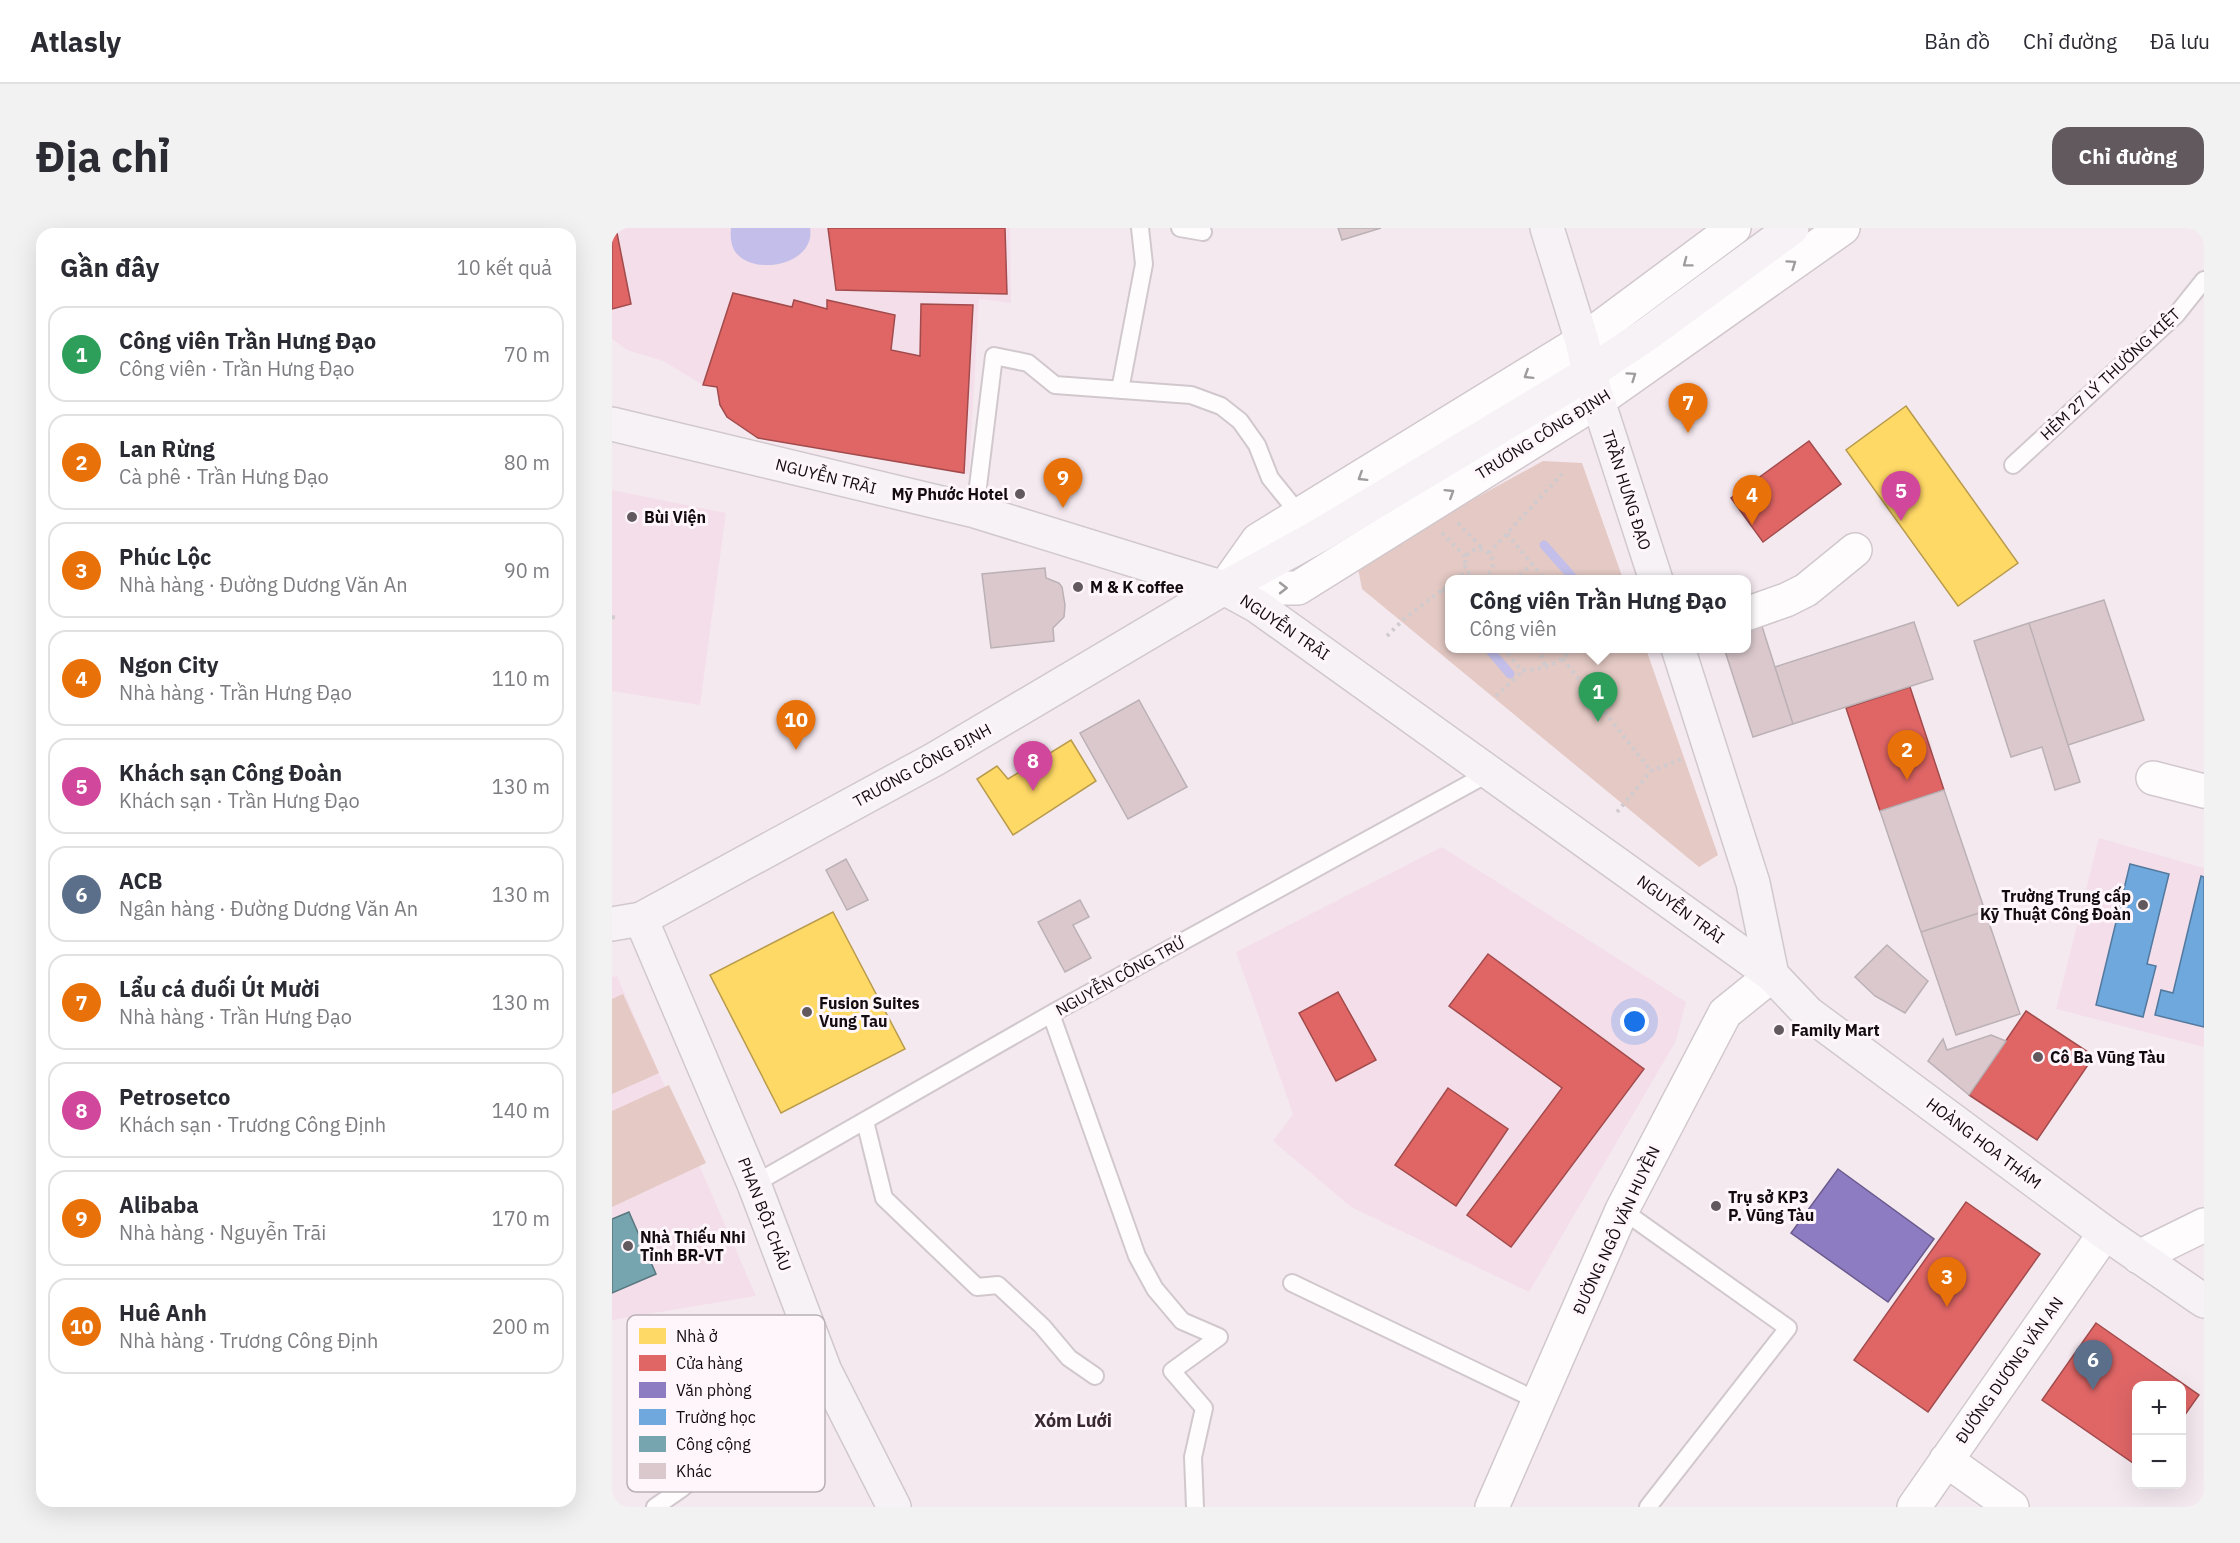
<!DOCTYPE html>
<html lang="vi">
<meta charset="utf-8">
<style>
body{margin:0;font-family:"IBM Plex Sans",sans-serif;background:#f2f2f3;color:#2b2b33}
.controls{position:absolute;right:18px;bottom:18px;display:grid;overflow:hidden;border-radius:12px;box-shadow:0 6px 24px #0002}
.controls button{width:54px;height:54px;display:grid;place-items:center;padding:0;border:0;border-bottom:2px solid #e1e1e2;background:#fff;color:#2b2b33;font:30px sans-serif}
.you{position:absolute;left:1023px;top:794px;width:21px;height:21px;margin:-15px;border:4px solid #fff;border-radius:50%;background:#1a73e8;box-shadow:0 0 0 9px #1a73e833}
.badge{display:grid;place-items:center;width:39px;height:39px;border-radius:50%;background:#61595e;color:#fff;font-size:20px;font-weight:700}
.pin{position:absolute;translate:-50% -50px;filter:drop-shadow(0 2px 3px #0008)}
.pin::after{content:'';position:absolute;top:32px;width:21px;height:18px;background:inherit;clip-path:polygon(0 0,100% 0,50% 100%)}
.popup{position:absolute;left:833px;top:347px;width:306px;height:78px;box-sizing:border-box;display:grid;place-content:center;border-radius:12px;background:#fff;filter:drop-shadow(0 2px 4px #0005);font-size:20px;white-space:nowrap;color:#7c7c81}
.popup b{font-size:22px;color:#2b2b33}
.popup::after{content:'';position:absolute;left:50%;top:100%;margin-left:-12px;border:12px solid transparent;border-top-color:#fff}
.list{margin:0;padding:0;list-style:none}
h2{display:flex;justify-content:space-between;align-items:center;height:78px;margin:0;padding:0 24px;font-size:26px}
h2 small{font-size:20px;font-weight:400;color:#7c7c81}
.list li{display:grid;grid-template-columns:39px 1fr auto;gap:18px;align-items:center;box-sizing:border-box;height:96px;margin:0 12px 12px;padding:0 12px;border:2px solid #e1e1e2;border-radius:18px}
.list b{display:block;font-size:22px;white-space:nowrap}
.list p{margin:0;font-size:20px;white-space:nowrap;color:#7c7c81}
.list em{font-size:20px;font-style:normal;color:#7c7c81}
.map{position:relative;flex:none;width:1592px;height:1279px;overflow:hidden;border-radius:18px}
header{display:flex;align-items:center;gap:36px;box-sizing:border-box;height:84px;padding:0 30px;background:#fff;border-bottom:2px solid #e1e1e2}
header strong{font-size:28px}
nav{display:flex;gap:33px;margin-inline-start:auto;font-size:21px}
.intro{display:flex;align-items:center;justify-content:space-between;box-sizing:border-box;height:144px;padding:0 36px}
h1{margin:0;font-size:42px}
.button{padding:15px 27px;border-radius:18px;background:#61595e;color:#fff;font-size:21px;font-weight:700}
main{display:flex;gap:36px;padding:0 36px}
aside{flex:1;background:#fff;border-radius:18px;box-shadow:0 6px 24px #0002}
.map>svg:first-child{display:block}
</style>
<header>
<strong>Atlasly</strong>
<nav><a>Bản đồ</a><a>Chỉ đường</a><a>Đã lưu</a></nav>
</header>
<div class="intro"><h1>Địa chỉ</h1><a class="button">Chỉ đường</a></div>
<main>
<aside>
<h2>Gần đây<small>10 kết quả</small></h2>
<ul class="list">
<li><span class="badge" style="background:#2e9e5b">1</span><div><b>Công viên Trần Hưng Đạo</b><p>Công viên · Trần Hưng Đạo</p></div><em>70 m</em></li>
<li><span class="badge" style="background:#e8710a">2</span><div><b>Lan Rừng</b><p>Cà phê · Trần Hưng Đạo</p></div><em>80 m</em></li>
<li><span class="badge" style="background:#e8710a">3</span><div><b>Phúc Lộc</b><p>Nhà hàng · Đường Dương Văn An</p></div><em>90 m</em></li>
<li><span class="badge" style="background:#e8710a">4</span><div><b>Ngon City</b><p>Nhà hàng · Trần Hưng Đạo</p></div><em>110 m</em></li>
<li><span class="badge" style="background:#d1479c">5</span><div><b>Khách sạn Công Đoàn</b><p>Khách sạn · Trần Hưng Đạo</p></div><em>130 m</em></li>
<li><span class="badge" style="background:#5c6f8a">6</span><div><b>ACB</b><p>Ngân hàng · Đường Dương Văn An</p></div><em>130 m</em></li>
<li><span class="badge" style="background:#e8710a">7</span><div><b>Lẩu cá đuối Út Mười</b><p>Nhà hàng · Trần Hưng Đạo</p></div><em>130 m</em></li>
<li><span class="badge" style="background:#d1479c">8</span><div><b>Petrosetco</b><p>Khách sạn · Trương Công Định</p></div><em>140 m</em></li>
<li><span class="badge" style="background:#e8710a">9</span><div><b>Alibaba</b><p>Nhà hàng · Nguyễn Trãi</p></div><em>170 m</em></li>
<li><span class="badge" style="background:#e8710a">10</span><div><b>Huê Anh</b><p>Nhà hàng · Trương Công Định</p></div><em>200 m</em></li>
</ul>
</aside>
<div class="map">
<svg width="1592" height="1279" viewBox="0 0 1592 1279">
<rect width="100%" height="100%" fill="#f5e9f0"/>
<path fill="#f3deea" d="M 0,0 L 398,0 L 399,75 L 367,71 L 357,246 L 146,210 L 115,189 L 108,177 L 105,159 L 91,157 L 51,133 L 15,122 L 0,111 Z
M 0,262 L 114,285 L 88,477 L 0,463 Z
M 1487,610 L 1592,640 L 1592,819 L 1444,781 Z
M 830,619 L 1074,774 L 1064,813 L 917,1064 L 739,979 L 661,913 L 681,886 L 624,724 Z
M 5,748 L 144,1068 L 0,1092 L 0,749 Z"/>
<path fill="#e4c9c4" d="M 931,233 L 970,235 L 1011,351 L 838,352 L 838,420 L 1034,421 L 1106,627 L 1087,639 L 750,361 L 745,335 Z
M 11,766 L 47,845 L 0,866 L 0,771 Z
M 57,857 L 94,935 L 0,979 L 0,883 Z"/>
<path fill="#c3bfea" d="M 119,0 L 198,0 C 204,35 147,48 126,27 C 119,21 118,8 119,0 Z"/>
<path fill="#ffd966" stroke="#b89b4c" stroke-width="1.5" d="M 1294,178 L 1406,335 L 1346,378 L 1234,222 Z
M 459,512 L 484,553 L 401,607 L 365,551 L 385,538 L 396,551 Z
M 221,684 L 293,821 L 169,885 L 98,747 Z"/>
<path fill="#e06666" stroke="#a24b4c" stroke-width="1.5" d="M 0,0 L 4,0 L 19,76 L 0,81 Z
M 216,0 L 393,0 L 395,66 L 224,62 Z
M 121,65 L 180,79 L 182,72 L 215,81 L 215,72 L 283,87 L 279,122 L 308,128 L 309,76 L 361,77 L 352,245 L 146,210 L 115,189 L 108,177 L 105,159 L 91,157 Z
M 1197,213 L 1229,256 L 1151,314 L 1119,270 Z
M 1298,459 L 1332,562 L 1268,583 L 1234,480 Z
M 876,726 L 1032,841 L 899,1019 L 855,987 L 950,860 L 837,778 Z
M 726,764 L 764,832 L 724,853 L 687,785 Z
M 1414,783 L 1482,828 L 1425,912 L 1357,867 Z
M 836,860 L 896,901 L 844,978 L 783,937 Z
M 1354,974 L 1428,1026 L 1316,1184 L 1242,1132 Z
M 1484,1095 L 1587,1167 L 1570,1191 L 1570,1158 L 1524,1158 L 1524,1237 L 1430,1172 Z"/>
<path fill="#8e7cc3" stroke="#695a8d" stroke-width="1.5" d="M 1226,941 L 1322,1011 L 1276,1074 L 1179,1005 Z"/>
<path fill="#6fa8dc" stroke="#53799e" stroke-width="1.5" d="M 1518,636 L 1557,646 L 1535,736 L 1544,738 L 1531,789 L 1484,777 Z
M 1589,648 L 1592,649 L 1592,799 L 1543,787 L 1549,762 L 1561,765 Z"/>
<path fill="#76a5af" stroke="#58777f" stroke-width="1.5" d="M 17,984 L 44,1046 L 0,1065 L 0,991 Z"/>
<g fill="none" stroke-linecap="round" stroke-linejoin="round">
<path stroke="#c3bfea" stroke-width="9" d="M 932,317 L 963,352
M 876,420 L 898,446"/>
</g>
<path fill="#dac8cd" stroke="#bbb1b5" stroke-width="1.5" d="M 726,0 L 769,0 L 730,12 Z
M 433,340 L 434,350 L 447,355 L 450,359 L 453,377 L 452,389 L 441,400 L 442,413 L 379,420 L 370,346 Z
M 1492,372 L 1532,492 L 1456,517 L 1417,395 Z
M 1148,392 L 1181,496 L 1141,509 L 1112,420 L 1134,420 L 1134,397 Z
M 1302,394 L 1321,451 L 1181,496 L 1163,439 Z
M 1417,395 L 1468,554 L 1443,562 L 1430,519 L 1399,529 L 1362,413 Z
M 527,472 L 575,559 L 516,591 L 468,505 Z
M 1332,562 L 1373,683 L 1309,704 L 1268,583 Z
M 234,631 L 256,672 L 235,682 L 214,642 Z
M 468,672 L 477,689 L 461,697 L 479,730 L 453,744 L 426,694 Z
M 1373,683 L 1408,786 L 1344,807 L 1309,704 Z
M 1275,717 L 1316,753 L 1293,785 L 1263,768 L 1243,749 Z
M 1379,807 L 1394,813 L 1357,867 L 1316,833 L 1331,811 L 1335,822 Z"/>
<g fill="none" stroke-linecap="round" stroke-linejoin="round">
<g stroke="#d1c8cd" stroke-width="20">
<path id="service" d="M 568,0 L 591,4
M 508,162 L 532,36 L 528,0
M 1401,237 L 1564,87 L 1592,52
M 363,283 L 382,128 L 416,135 L 443,157 L 579,167 L 609,178 L 628,193 L 645,217 L 658,250 L 688,287
M 439,786 L 525,1028 L 543,1061 L 570,1093 L 607,1109 L 560,1143 L 592,1180 L 581,1229 L 583,1279
M 253,893 L 272,970 L 365,1059 L 386,1057 L 430,1098 L 457,1130 L 483,1148
M 142,956 L 439,786 L 877,545
M 1010,982 L 1176,1100 L 1036,1279
M 680,1055 L 926,1173
M 43,1279 L 69,1261 L 213,1143"/>
</g>
<g stroke="#d1c8cd" stroke-width="36">
<path id="minor" d="M 612,360 L 686,360 L 987,172 L 1231,0
M 612,360 L 646,312 L 970,113 L 1122,0
M 1134,386 L 1174,372 L 1194,362 L 1243,322
M 1541,550 L 1592,563
M 1527,1029 L 1592,997
M 1334,1232 L 1400,1279
M 880,1279 L 1010,982 L 1113,785 L 1160,747
M 1302,1279 L 1493,1005"/>
</g>
<g stroke="#d1c8cd" stroke-width="36">
<path id="secondary" d="M 935,0 L 970,113 L 977,145 L 1044,352
M 0,196 L 363,283 L 612,360 L 645,378 L 1160,747 L 1196,785 L 1493,1005 L 1592,1073
M 1066,420 L 1141,655 L 1160,747
M 29,691 L 142,956 L 213,1143 L 282,1279
M 0,696 L 29,691 L 323,531 L 612,360 L 708,307 L 977,145 L 1034,107 L 1180,0"/>
</g>
<path stroke="#d0cbce" stroke-width="4" stroke-dasharray="3 4.5" stroke-linecap="butt" d="M 846,295 L 870,320
M 830,305 L 854,329
M 895,306 L 920,336
M853 335a14 14 0 1 1 28 0a14 14 0 1 1-28 0Z
M 877,325 L 950,246
M 843,352 L 855,342
M 902,352 L 920,336 L 934,352
M 830,361 L 838,367
M 0,389 L 6,390
M 775,408 L 793,390 L 838,356
M 891,420 L 911,444
M 927,420 L 933,438
M 951,431 L 1039,543
M 884,468 L 912,442 C 926,442 946,437 955,426 L 956,420
M 1005,584 L 1039,543 L 1070,531"/>
<use href="#service" stroke="#fefcfd" stroke-width="16"/>
<use href="#minor" stroke="#fefcfd" stroke-width="33"/>
<use href="#secondary" stroke="#f6f2f6" stroke-width="33"/>
</g>
<defs><path id="oneway-chevron" d="M-2-3.5L2.5 0L-2 3.5" fill="none" stroke-width="1.6" stroke-linecap="round" stroke-linejoin="round" transform="scale(1.5)"/></defs>
<g stroke="#a09c9e">
<use href="#oneway-chevron" transform="translate(1075 35) rotate(143)"/>
<use href="#oneway-chevron" transform="translate(1180 36) rotate(-35)"/>
<use href="#oneway-chevron" transform="translate(916 147) rotate(148)"/>
<use href="#oneway-chevron" transform="translate(1020 148) rotate(-35)"/>
<use href="#oneway-chevron" transform="translate(750 249) rotate(148)"/>
<use href="#oneway-chevron" transform="translate(838 265) rotate(-32)"/>
<use href="#oneway-chevron" transform="translate(671 360)"/>
</g>
<g fill="#61595e" stroke="#fff6fb" stroke-width="2">
<circle cx="408" cy="266" r="6"/>
<circle cx="20" cy="289" r="6"/>
<circle cx="466" cy="359" r="6"/>
<circle cx="1531" cy="677" r="6"/>
<circle cx="195" cy="784" r="6"/>
<circle cx="1167" cy="802" r="6"/>
<circle cx="1426" cy="829" r="6"/>
<circle cx="1104" cy="978" r="6"/>
<circle cx="16" cy="1018" r="6"/>
</g>
<g text-anchor="middle" dominant-baseline="central" stroke-width="6" stroke-linejoin="round" paint-order="stroke">
<g font-size="16" fill="#120b0f" stroke="#fff6fb">
<text transform="translate(1498 146) rotate(-43)">HẺM 27 LÝ THƯỜNG KIỆT</text>
<text transform="translate(931 206) rotate(-32)">TRƯƠNG CÔNG ĐỊNH</text>
<text transform="translate(214 248) rotate(14)">NGUYỄN TRÃI</text>
<text transform="translate(1015 262) rotate(72)">TRẦN HƯNG ĐẠO</text>
<text transform="translate(673 399) rotate(34)">NGUYỄN TRÃI</text>
<text transform="translate(310 537) rotate(-29)">TRƯƠNG CÔNG ĐỊNH</text>
<text transform="translate(1069 681) rotate(36)">NGUYỄN TRÃI</text>
<text transform="translate(508 748) rotate(-29)">NGUYỄN CÔNG TRỨ</text>
<text transform="translate(1372 915) rotate(37)">HOÀNG HOA THÁM</text>
<text transform="translate(153 986) rotate(69)">PHAN BỘI CHÂU</text>
<text transform="translate(1004 1002) rotate(-65)">ĐƯỜNG NGÔ VĂN HUYỀN</text>
<text transform="translate(1397 1142) rotate(-55)">ĐƯỜNG DƯƠNG VĂN AN</text>
</g>
<g font-size="16" font-weight="bold" fill="#120b0f" stroke="#fff6fb" text-anchor="start">
<text x="396" y="266" text-anchor="end">Mỹ Phước Hotel</text>
<text x="32" y="289">Bùi Viện</text>
<text x="478" y="359">M &amp; K coffee</text>
<text x="1519" y="668" text-anchor="end">Trường Trung cấp<tspan x="1519" dy="18">Kỹ Thuật Công Đoàn</tspan></text>
<text x="207" y="775">Fusion Suites<tspan x="207" dy="18">Vung Tau</tspan></text>
<text x="1179" y="802">Family Mart</text>
<text x="1438" y="829">Cô Ba Vũng Tàu</text>
<text x="1116" y="969">Trụ sở KP3<tspan x="1116" dy="18">P. Vũng Tàu</tspan></text>
<text x="28" y="1009">Nhà Thiếu Nhi<tspan x="28" dy="18">Tỉnh BR-VT</tspan></text>
</g>
<g font-size="18" font-weight="bold" fill="#392932" stroke="#fff6fb">
<text x="461" y="1192">Xóm Lưới</text>
</g>
</g>
<rect x="15" y="1087" width="198" height="177" rx="9" fill="#fff6fb" stroke="#b8b0b4" stroke-width="1.5"/>
<rect x="27" y="1100" width="27" height="16" fill="#ffd966"/>
<rect x="27" y="1127" width="27" height="16" fill="#e06666"/>
<rect x="27" y="1154" width="27" height="16" fill="#8e7cc3"/>
<rect x="27" y="1181" width="27" height="16" fill="#6fa8dc"/>
<rect x="27" y="1208" width="27" height="16" fill="#76a5af"/>
<rect x="27" y="1235" width="27" height="16" fill="#dac8cd"/>
<g font-size="16" fill="#120b0f">
<text x="64" y="1114">Nhà ở</text>
<text x="64" y="1141">Cửa hàng</text>
<text x="64" y="1168">Văn phòng</text>
<text x="64" y="1195">Trường học</text>
<text x="64" y="1222">Công cộng</text>
<text x="64" y="1249">Khác</text>
</g>
</svg>
<div class="controls">
<button>+</button>
<button>−</button>
</div>
<div class="you"></div>
<div class="pin badge" style="left:986px;top:494px;background:#2e9e5b">1</div>
<div class="popup"><b>Công viên Trần Hưng Đạo</b>Công viên</div>
<div class="pin badge" style="left:1295px;top:552px;background:#e8710a">2</div>
<div class="pin badge" style="left:1335px;top:1079px;background:#e8710a">3</div>
<div class="pin badge" style="left:1140px;top:297px;background:#e8710a">4</div>
<div class="pin badge" style="left:1289px;top:293px;background:#d1479c">5</div>
<div class="pin badge" style="left:1481px;top:1162px;background:#5c6f8a">6</div>
<div class="pin badge" style="left:1076px;top:205px;background:#e8710a">7</div>
<div class="pin badge" style="left:421px;top:563px;background:#d1479c">8</div>
<div class="pin badge" style="left:451px;top:280px;background:#e8710a">9</div>
<div class="pin badge" style="left:184px;top:522px;background:#e8710a">10</div>
</div>
</main>
